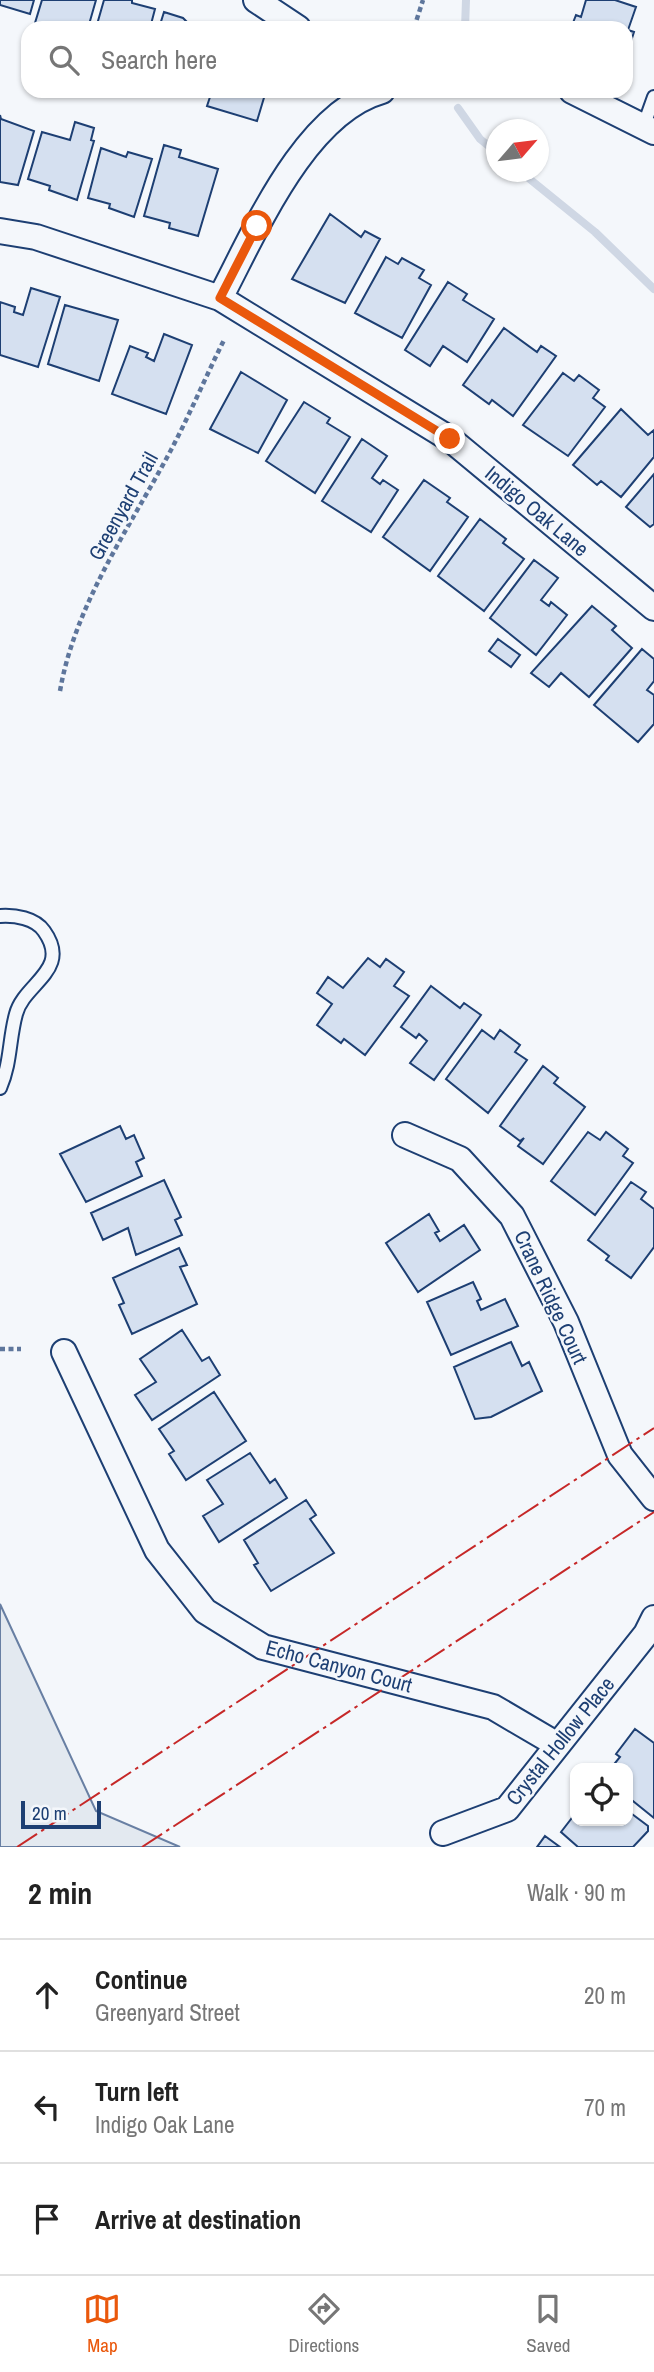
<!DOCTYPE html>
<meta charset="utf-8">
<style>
body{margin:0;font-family:"Archivo Narrow",sans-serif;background:#f6f6f6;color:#222}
.controls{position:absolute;right:21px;bottom:21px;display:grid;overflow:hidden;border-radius:14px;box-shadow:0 2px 5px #0004}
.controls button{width:63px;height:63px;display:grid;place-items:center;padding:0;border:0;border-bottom:2px solid #e0e0e0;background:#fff;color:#222;font:35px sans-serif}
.compass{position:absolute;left:486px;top:119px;width:63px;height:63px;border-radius:50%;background:#fff;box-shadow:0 2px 5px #0004;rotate:62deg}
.scale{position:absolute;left:21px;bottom:18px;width:80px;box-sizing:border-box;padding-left:7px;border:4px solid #1d3f73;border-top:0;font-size:19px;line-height:24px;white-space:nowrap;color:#1d3f73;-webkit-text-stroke:5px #f4f7fb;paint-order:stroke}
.stop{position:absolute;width:21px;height:21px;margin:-16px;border:5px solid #ea580c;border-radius:50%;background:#fff}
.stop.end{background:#ea580c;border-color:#fff;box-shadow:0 2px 7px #0008}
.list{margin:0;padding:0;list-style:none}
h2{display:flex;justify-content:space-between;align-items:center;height:91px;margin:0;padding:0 28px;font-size:30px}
h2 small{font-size:23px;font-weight:400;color:#767676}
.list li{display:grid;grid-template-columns:46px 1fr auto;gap:21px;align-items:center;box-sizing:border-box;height:112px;padding:0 28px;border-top:2px solid #e0e0e0}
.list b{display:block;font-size:26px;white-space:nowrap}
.list p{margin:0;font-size:23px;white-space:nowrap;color:#767676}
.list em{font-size:23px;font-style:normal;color:#767676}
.icon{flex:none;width:38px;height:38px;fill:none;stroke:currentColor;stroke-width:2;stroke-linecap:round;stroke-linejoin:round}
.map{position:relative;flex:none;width:654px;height:1847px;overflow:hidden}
.search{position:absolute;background:#fff;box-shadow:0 2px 5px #0004;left:21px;right:21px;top:21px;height:77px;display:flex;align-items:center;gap:18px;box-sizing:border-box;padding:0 24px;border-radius:21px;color:#767676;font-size:26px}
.sheet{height:427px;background:#fff}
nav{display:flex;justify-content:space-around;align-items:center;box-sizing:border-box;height:98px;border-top:2px solid #e0e0e0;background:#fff;font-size:19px;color:#767676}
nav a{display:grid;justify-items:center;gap:4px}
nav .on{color:#ea580c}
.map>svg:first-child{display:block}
</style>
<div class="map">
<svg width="654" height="1847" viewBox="0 0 654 1847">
<rect width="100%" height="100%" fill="#f4f7fb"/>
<path fill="#e3e9f0" stroke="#687fa3" stroke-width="2" d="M 0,1604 L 96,1811 L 180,1847 L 0,1847 Z"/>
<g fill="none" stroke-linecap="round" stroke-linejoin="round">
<path stroke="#cfd7e4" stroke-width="8" d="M 465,28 L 466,0
M 458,108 L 480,139 L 496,152
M 521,172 L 595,232 L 654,289"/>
</g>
<path fill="#d5e0f0" stroke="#1d3f73" stroke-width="2" d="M 0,0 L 34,0 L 30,14 L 0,5 Z
M 42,0 L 96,0 L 88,28 L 48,28 L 35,23 Z
M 104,0 L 132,0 L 132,3 L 155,9 L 150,28 L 96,28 Z
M 586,0 L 615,0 L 636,7 L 628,30 L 634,32 L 626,57 L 626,28 L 571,28 L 576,15 L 581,17 Z
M 164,12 L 183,18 L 193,28 L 159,28 Z
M 212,91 L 266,91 L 257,121 L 207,106 Z
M 0,115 L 1,119 L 34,131 L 18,185 L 0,182 Z
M 75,122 L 94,128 L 91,140 L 94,141 L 77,200 L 49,190 L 50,186 L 28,179 L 42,132 L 70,140 Z
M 164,145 L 181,150 L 179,157 L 218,169 L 198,236 L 169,228 L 170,223 L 144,216 Z
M 101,148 L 126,157 L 128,152 L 152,159 L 134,217 L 109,208 L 110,204 L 88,198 Z
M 330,214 L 361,237 L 365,231 L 380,239 L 345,303 L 292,279 Z
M 386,257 L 398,264 L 402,258 L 424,270 L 419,278 L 431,285 L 402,338 L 355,313 Z
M 448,282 L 467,294 L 463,300 L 494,319 L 467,362 L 443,346 L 430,366 L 405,350 Z
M 31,288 L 60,297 L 38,367 L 0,355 L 0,302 L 15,307 L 14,312 L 23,315 Z
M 65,305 L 118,320 L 99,381 L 48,364 Z
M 504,328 L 537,352 L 541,346 L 556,356 L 513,416 L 492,400 L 489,404 L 463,385 Z
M 164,334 L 192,345 L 166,414 L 112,394 L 130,346 L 148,353 L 146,357 L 154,361 Z
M 241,372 L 287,400 L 258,453 L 210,429 Z
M 563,373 L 574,381 L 579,375 L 599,390 L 593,398 L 605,407 L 568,456 L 523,425 Z
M 304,402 L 330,418 L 327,423 L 350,437 L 315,493 L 266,461 Z
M 621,409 L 648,435 L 654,430 L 654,457 L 621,497 L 601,481 L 597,485 L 573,465 Z
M 362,439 L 387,456 L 372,478 L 380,484 L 383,480 L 398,490 L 371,532 L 322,501 Z
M 654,474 L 654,524 L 650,527 L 626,507 Z
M 424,480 L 450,498 L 447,502 L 468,517 L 430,571 L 383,537 Z
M 480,519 L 506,539 L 503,543 L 524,559 L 484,611 L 438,576 Z
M 534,560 L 558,578 L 541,600 L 549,606 L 551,602 L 567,615 L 536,655 L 490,618 Z
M 592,606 L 616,626 L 612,630 L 632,648 L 589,697 L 561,673 L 549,687 L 531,673 Z
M 498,639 L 520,655 L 511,667 L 489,651 Z
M 642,649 L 654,659 L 654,681 L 647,690 L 654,695 L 654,724 L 638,742 L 594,705 Z
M 368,958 L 380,967 L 386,959 L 404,972 L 394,986 L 409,996 L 365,1055 L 344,1039 L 341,1043 L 317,1025 L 332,1004 L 317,993 L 328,977 L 343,988 Z
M 431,986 L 460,1008 L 464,1003 L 481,1015 L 434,1080 L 410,1063 L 427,1041 L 419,1034 L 416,1038 L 401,1027 Z
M 482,1030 L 494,1039 L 500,1030 L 520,1045 L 515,1052 L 527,1060 L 488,1113 L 446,1079 Z
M 543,1066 L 558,1078 L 554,1083 L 585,1107 L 543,1164 L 518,1146 L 524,1138 L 520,1141 L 500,1126 Z
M 120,1126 L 126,1139 L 134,1135 L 144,1158 L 136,1162 L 142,1176 L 86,1202 L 60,1154 Z
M 588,1132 L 600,1140 L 606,1132 L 628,1149 L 623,1156 L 633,1163 L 595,1215 L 551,1181 Z
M 164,1180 L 181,1217 L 175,1220 L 182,1235 L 136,1255 L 128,1228 L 103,1240 L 91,1213 Z
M 631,1182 L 646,1192 L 641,1199 L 654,1209 L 654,1247 L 631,1278 L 606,1260 L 609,1256 L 588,1240 Z
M 429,1214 L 439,1231 L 435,1233 L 440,1241 L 464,1225 L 480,1250 L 418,1292 L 386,1243 Z
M 179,1248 L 187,1265 L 180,1267 L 197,1304 L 132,1334 L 119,1305 L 124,1303 L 113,1278 Z
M 473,1282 L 481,1299 L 477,1301 L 481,1310 L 505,1299 L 518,1326 L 451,1355 L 427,1302 Z
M 182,1330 L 202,1361 L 209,1357 L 220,1375 L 152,1420 L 135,1395 L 156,1382 L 140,1359 Z
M 511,1342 L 522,1366 L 529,1362 L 542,1391 L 491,1417 L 475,1419 L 454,1367 Z
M 214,1392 L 246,1441 L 186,1480 L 169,1454 L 174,1451 L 159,1429 Z
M 250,1453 L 270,1483 L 275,1479 L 287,1498 L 219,1542 L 203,1516 L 223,1504 L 207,1480 Z
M 306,1500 L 316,1515 L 310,1519 L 334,1553 L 271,1591 L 254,1565 L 258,1563 L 244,1540 Z
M 635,1729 L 654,1743 L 654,1818 L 628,1797 L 628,1768 L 611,1768 L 620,1757 L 616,1754 Z
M 628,1811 L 648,1826 L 648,1831 L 633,1847 L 578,1847 L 561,1832 L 575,1814 L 575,1821 L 628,1821 Z
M 545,1836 L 560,1847 L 537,1847 Z"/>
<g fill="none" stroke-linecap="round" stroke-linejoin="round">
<g stroke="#1d3f73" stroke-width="16">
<path id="lane" d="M 644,125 L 654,97
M 0,916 C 15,915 35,918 44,931 C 72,970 24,983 16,1014 C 9,1039 11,1063 0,1088"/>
</g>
<g stroke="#1d3f73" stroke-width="28">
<path id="street" d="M 256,0 L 298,28
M 572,91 L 654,132
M 0,231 L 36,237 L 220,298 L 450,439 L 654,608
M 220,298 C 255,232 304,113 382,91
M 405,1135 L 460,1159 L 512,1216 L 566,1322 L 620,1455 L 654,1498
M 64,1352 L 157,1550 L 205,1611 L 263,1647 L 493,1707 L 556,1744
M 443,1833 L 507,1809 L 646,1634 L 654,1618"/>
</g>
<path stroke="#5e769c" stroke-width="4.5" stroke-dasharray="5 3.5" stroke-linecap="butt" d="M 414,28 L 423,0
M 60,691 C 75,604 130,527 171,450 C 190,414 206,376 224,340
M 0,1349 L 21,1349"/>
<use href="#lane" stroke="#f4f7fb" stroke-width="12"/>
<use href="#street" stroke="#f4f7fb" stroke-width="24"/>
<path stroke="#c62828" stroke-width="2" stroke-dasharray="24 5 3.5 5" stroke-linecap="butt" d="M 17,1847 L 654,1428
M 142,1847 L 654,1512"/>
</g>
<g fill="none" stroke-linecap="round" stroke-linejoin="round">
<path stroke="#ea580c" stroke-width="9" d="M 257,226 L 220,298 L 450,439"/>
</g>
<g text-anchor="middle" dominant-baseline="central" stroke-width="5" stroke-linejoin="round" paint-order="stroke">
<g font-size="21" fill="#1d3f73" stroke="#f4f7fb">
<text transform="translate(123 506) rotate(-61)">Greenyard Trail</text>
<text transform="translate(537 511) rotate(40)">Indigo Oak Lane</text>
<text transform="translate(551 1297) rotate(65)">Crane Ridge Court</text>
<text transform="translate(339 1666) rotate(15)">Echo Canyon Court</text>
<text transform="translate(560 1741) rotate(-51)">Crystal Hollow Place</text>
</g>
</g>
</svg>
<div class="controls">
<button><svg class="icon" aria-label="locate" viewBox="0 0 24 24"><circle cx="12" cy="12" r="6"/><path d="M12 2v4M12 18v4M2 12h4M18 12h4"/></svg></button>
</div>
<svg class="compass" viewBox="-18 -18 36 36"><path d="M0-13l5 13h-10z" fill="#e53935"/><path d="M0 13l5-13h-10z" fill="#767676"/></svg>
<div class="scale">20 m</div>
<div class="stop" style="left:257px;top:226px"></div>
<div class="stop end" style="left:450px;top:439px"></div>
<div class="search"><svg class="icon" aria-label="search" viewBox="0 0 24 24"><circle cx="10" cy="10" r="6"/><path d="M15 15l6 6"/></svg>Search here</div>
</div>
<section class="sheet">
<h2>2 min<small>Walk · 90 m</small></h2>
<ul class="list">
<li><svg class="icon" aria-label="ahead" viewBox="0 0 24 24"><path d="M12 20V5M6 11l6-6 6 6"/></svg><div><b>Continue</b><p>Greenyard Street</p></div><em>20 m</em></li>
<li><svg class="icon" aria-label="left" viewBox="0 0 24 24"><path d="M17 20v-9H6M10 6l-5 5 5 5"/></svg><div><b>Turn left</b><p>Indigo Oak Lane</p></div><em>70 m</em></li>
<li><svg class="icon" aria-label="arrive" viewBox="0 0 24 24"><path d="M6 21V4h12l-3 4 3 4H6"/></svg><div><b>Arrive at destination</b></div></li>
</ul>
</section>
<nav>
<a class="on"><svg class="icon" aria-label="map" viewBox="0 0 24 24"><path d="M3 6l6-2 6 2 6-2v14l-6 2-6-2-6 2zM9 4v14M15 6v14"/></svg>Map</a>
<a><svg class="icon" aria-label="directions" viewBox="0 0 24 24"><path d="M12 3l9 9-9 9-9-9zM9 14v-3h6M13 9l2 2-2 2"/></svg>Directions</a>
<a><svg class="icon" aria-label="saved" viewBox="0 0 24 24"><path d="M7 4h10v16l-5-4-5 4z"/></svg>Saved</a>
</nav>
